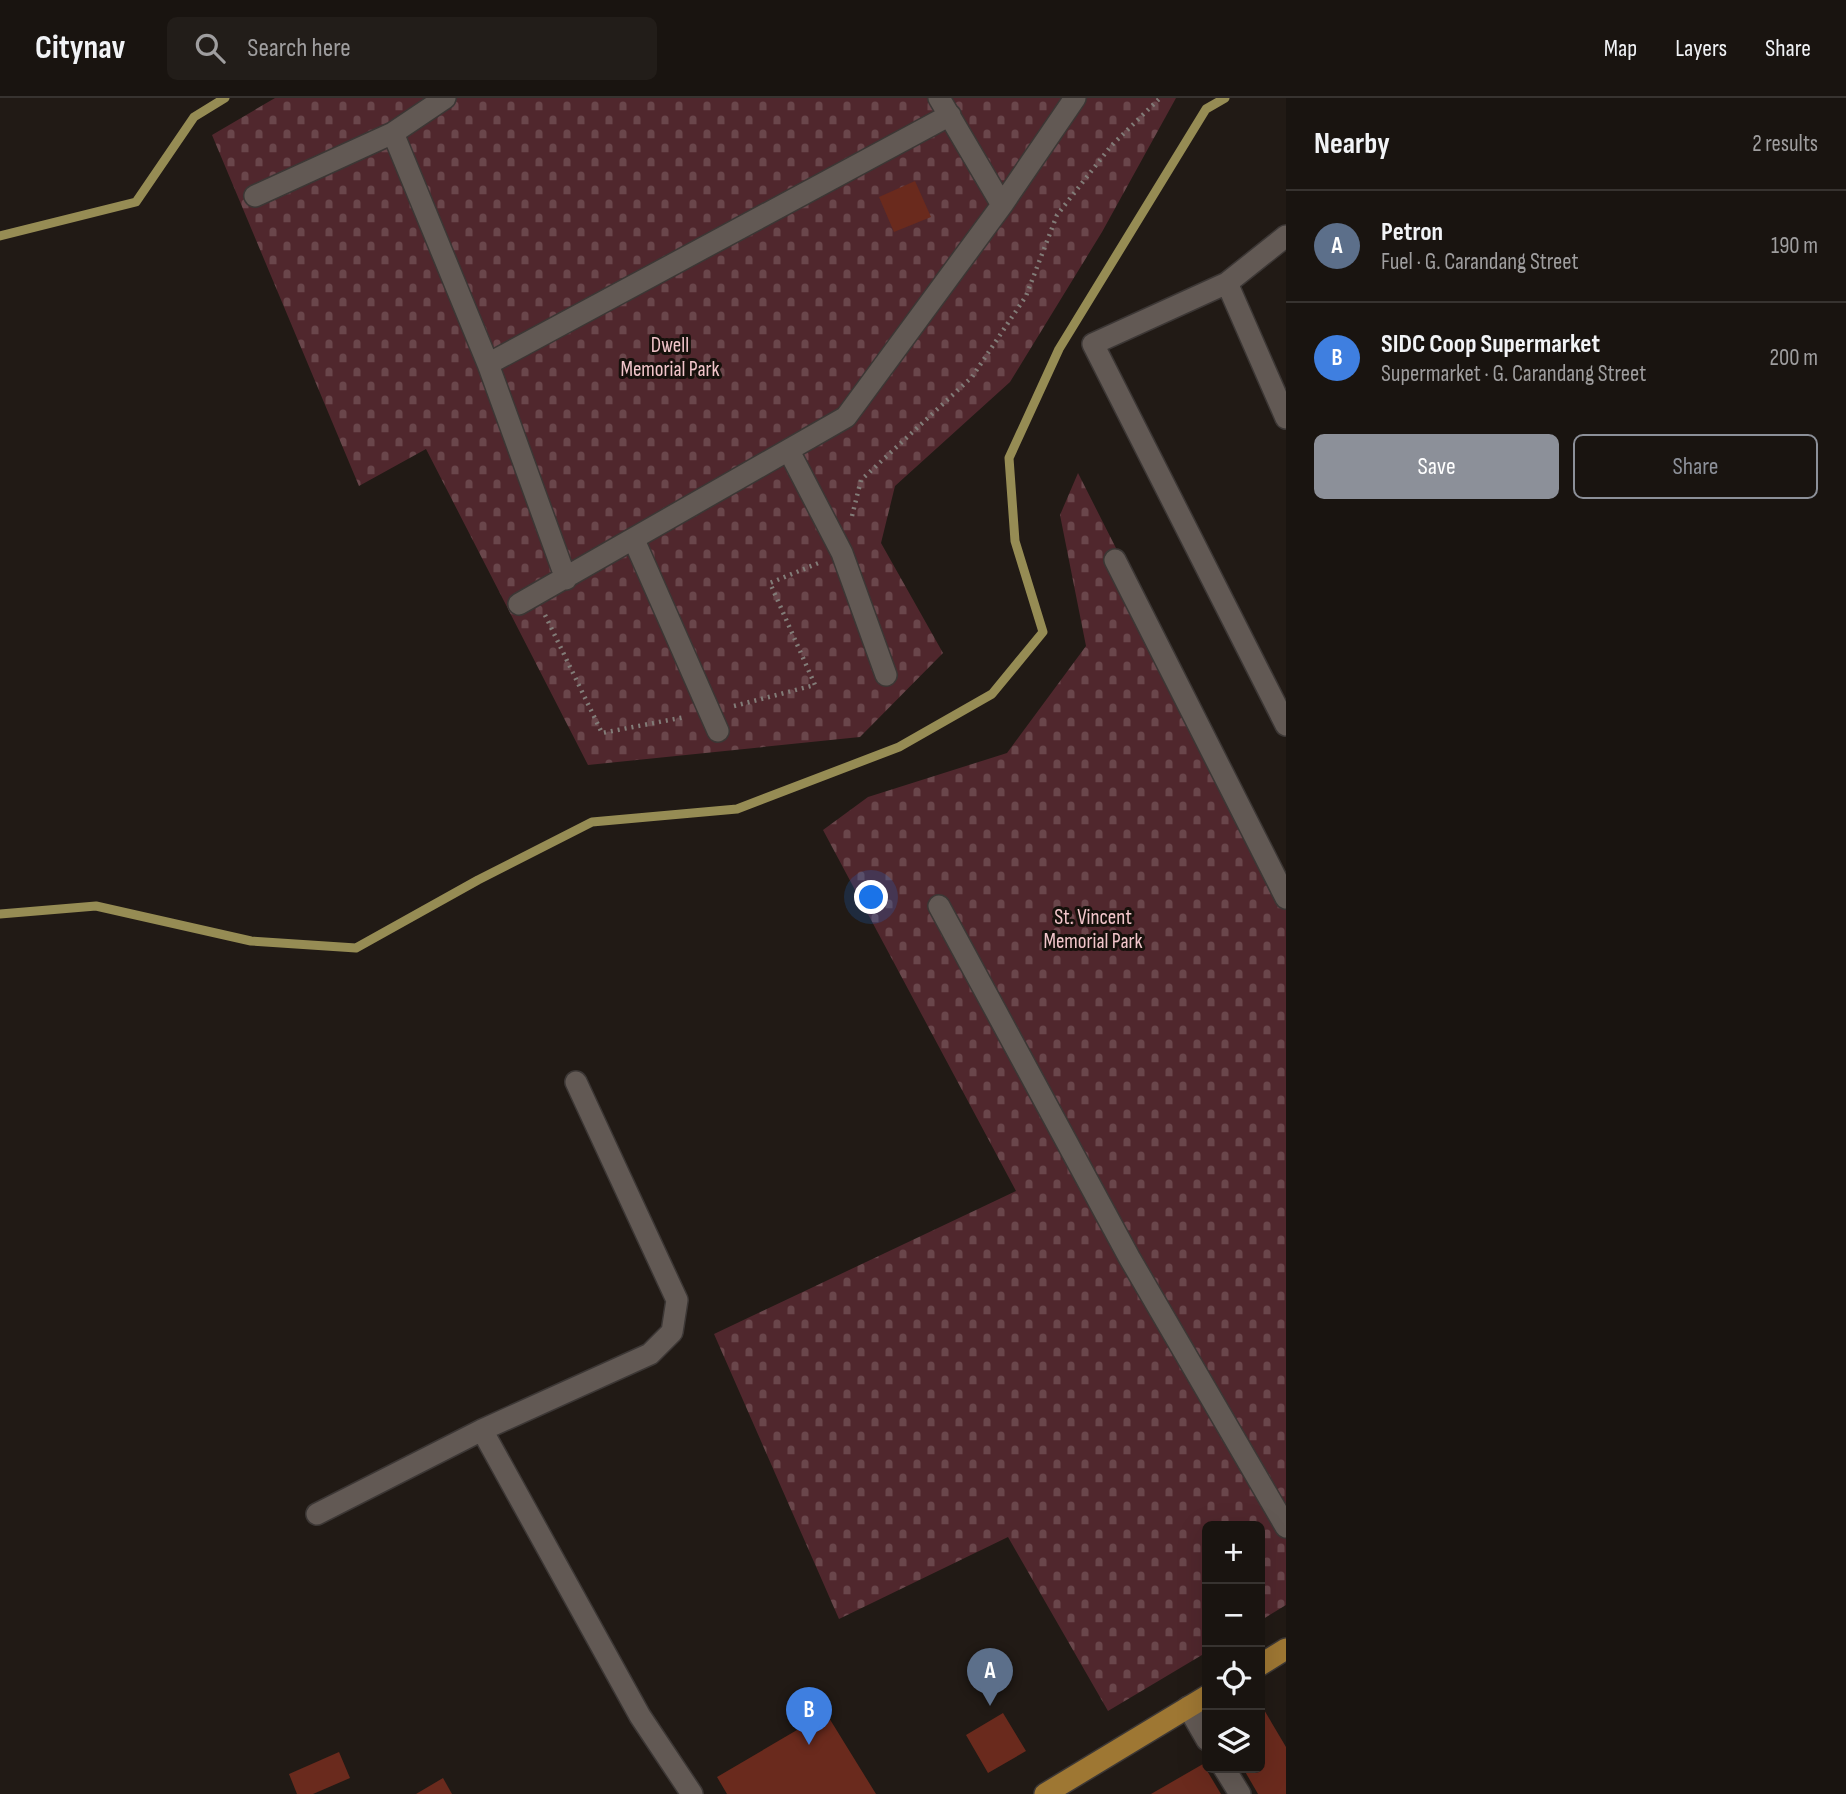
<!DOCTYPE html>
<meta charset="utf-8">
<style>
body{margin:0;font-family:"Sofia Sans Condensed",sans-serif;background:#221d19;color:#f1f3f6}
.controls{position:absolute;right:21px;bottom:21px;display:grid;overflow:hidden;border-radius:10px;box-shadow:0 7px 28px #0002}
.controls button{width:63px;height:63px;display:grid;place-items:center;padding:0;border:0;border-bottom:2px solid #373330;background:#191410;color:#f1f3f6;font:35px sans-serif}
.you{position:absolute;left:872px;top:800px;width:24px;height:24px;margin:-18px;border:5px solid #fff;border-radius:50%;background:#1a73e8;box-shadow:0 0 0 10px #1a73e833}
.badge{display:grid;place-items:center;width:46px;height:46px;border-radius:50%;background:#8c9099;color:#fff;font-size:23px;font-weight:700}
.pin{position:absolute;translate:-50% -58px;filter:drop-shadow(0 2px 4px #0008)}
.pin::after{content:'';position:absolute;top:37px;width:24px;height:21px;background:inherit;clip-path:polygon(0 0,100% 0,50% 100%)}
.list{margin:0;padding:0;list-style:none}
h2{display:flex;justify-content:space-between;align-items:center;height:91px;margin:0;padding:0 28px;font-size:30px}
h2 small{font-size:23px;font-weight:400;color:#9f9e9f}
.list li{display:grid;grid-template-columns:46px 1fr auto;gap:21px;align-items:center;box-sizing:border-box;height:112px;padding:0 28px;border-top:2px solid #373330}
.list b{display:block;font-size:26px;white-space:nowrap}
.list p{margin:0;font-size:23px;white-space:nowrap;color:#9f9e9f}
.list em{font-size:23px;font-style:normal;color:#9f9e9f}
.actions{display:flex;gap:14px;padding:21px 28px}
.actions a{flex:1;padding:16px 0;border:2px solid #8c9099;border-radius:10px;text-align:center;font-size:24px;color:#8c9099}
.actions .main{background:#8c9099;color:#fff}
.icon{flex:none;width:38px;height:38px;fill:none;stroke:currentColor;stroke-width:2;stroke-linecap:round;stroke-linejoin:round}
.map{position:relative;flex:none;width:1286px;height:1696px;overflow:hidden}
header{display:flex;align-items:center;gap:42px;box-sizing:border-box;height:98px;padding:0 35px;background:#191410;border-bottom:2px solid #373330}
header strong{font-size:33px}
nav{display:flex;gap:38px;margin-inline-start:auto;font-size:24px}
.search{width:490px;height:63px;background:#221d19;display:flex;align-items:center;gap:18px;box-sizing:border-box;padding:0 24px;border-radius:10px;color:#9f9e9f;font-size:26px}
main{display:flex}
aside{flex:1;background:#191410}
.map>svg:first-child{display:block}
</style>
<header>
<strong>Citynav</strong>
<div class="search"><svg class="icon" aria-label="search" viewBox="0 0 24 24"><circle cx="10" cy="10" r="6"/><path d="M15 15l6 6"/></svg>Search here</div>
<nav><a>Map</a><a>Layers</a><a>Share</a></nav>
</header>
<main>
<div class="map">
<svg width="1286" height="1696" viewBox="0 0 1286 1696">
<defs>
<pattern id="cemetery-stones" width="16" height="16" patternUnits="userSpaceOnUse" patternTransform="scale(1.75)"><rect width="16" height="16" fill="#50272d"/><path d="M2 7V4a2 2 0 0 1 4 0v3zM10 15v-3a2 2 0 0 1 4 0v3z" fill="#6a464b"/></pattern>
</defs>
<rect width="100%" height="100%" fill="#211a15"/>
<path fill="url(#cemetery-stones)" d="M 275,0 L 1176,0 L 1102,134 L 1010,284 L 895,388 L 881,445 L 943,555 L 860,639 L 588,667 L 426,351 L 359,388 L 212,37 Z
M 1078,375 L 1286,786 L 1286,1507 L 1260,1523 L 1260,1428 L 1207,1428 L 1207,1554 L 1108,1613 L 1008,1439 L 839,1521 L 714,1236 L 1016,1093 L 823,732 L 868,699 L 1007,655 L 1086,548 L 1060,417 Z"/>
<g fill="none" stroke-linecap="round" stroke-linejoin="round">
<path stroke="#968c54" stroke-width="9" d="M 0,138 L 136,104 L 194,19 L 225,0
M 0,816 L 96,808 L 251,843 L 356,850 L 478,782 L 592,724 L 737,711 L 899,649 L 992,596 L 1043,534 L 1015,443 L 1009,360 L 1059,251 L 1206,11 L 1225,0"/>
</g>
<path fill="#6a2a1d" d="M 915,83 L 931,119 L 894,134 L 879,99 Z
M 1260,1605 L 1286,1649 L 1286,1696 L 1258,1696 L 1243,1670 L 1260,1670 Z
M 826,1615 L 876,1696 L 727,1696 L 717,1679 Z
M 1003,1615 L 1026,1653 L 988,1675 L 966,1637 Z
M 339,1654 L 350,1680 L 313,1696 L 297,1696 L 289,1676 Z
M 1203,1666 L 1221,1696 L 1151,1696 Z
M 443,1680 L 452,1696 L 416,1696 Z"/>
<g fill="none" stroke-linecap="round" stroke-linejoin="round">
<g stroke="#3c3735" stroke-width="24">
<path id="minor" d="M 939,0 L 1002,107
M 393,35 L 488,266 L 566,481
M 255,98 L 393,35 L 445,0
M 1286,138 L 1227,185 L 1093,246 L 1286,627
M 1227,185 L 1286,320
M 488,266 L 950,17
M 789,353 L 842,455 L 886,577
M 634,442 L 718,633
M 1115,462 L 1286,800
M 519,506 L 846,319 L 1002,107 L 1075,0
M 939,808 L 1129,1159 L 1286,1429
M 482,1332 L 640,1618 L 692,1696
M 317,1416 L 482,1332 L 650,1256 L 672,1234 L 677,1202 L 576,984
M 1188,1609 L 1207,1642
M 1224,1670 L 1240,1696"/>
</g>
<g stroke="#3c3735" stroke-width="24">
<path id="major" d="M 1260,1567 L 1286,1551
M 1045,1696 L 1207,1598"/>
</g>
<path stroke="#827c78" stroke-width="4.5" stroke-dasharray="2 5" stroke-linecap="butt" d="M 852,418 L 861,382 L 972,279 L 1026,198 L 1057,117 L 1111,48 L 1160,0
M 545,517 L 602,635 L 685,619
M 734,608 L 815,587 L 770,485 L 821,464"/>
<use href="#minor" stroke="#625954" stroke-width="21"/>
<use href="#major" stroke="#9e7733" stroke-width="21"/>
</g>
<g text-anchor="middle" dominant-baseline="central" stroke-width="6" stroke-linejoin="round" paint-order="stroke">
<g font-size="21" fill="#f2c6cb" stroke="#17110c">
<text x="670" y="247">Dwell<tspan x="670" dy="24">Memorial Park</tspan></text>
<text x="1093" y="819">St. Vincent<tspan x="1093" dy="24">Memorial Park</tspan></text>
</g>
</g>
</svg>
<div class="controls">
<button>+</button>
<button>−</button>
<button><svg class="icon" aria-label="locate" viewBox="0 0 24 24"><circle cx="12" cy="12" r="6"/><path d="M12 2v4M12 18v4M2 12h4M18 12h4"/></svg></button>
<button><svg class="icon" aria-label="layers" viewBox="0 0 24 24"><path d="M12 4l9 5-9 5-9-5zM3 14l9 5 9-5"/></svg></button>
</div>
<div class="you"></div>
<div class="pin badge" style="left:990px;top:1608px;background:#5c6f8a">A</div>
<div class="pin badge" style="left:809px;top:1647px;background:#3f7fe0">B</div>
</div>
<aside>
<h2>Nearby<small>2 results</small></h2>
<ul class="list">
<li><span class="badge" style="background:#5c6f8a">A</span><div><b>Petron</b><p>Fuel · G. Carandang Street</p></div><em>190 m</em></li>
<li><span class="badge" style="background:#3f7fe0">B</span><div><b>SIDC Coop Supermarket</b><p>Supermarket · G. Carandang Street</p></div><em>200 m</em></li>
</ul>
<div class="actions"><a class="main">Save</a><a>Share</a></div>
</aside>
</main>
